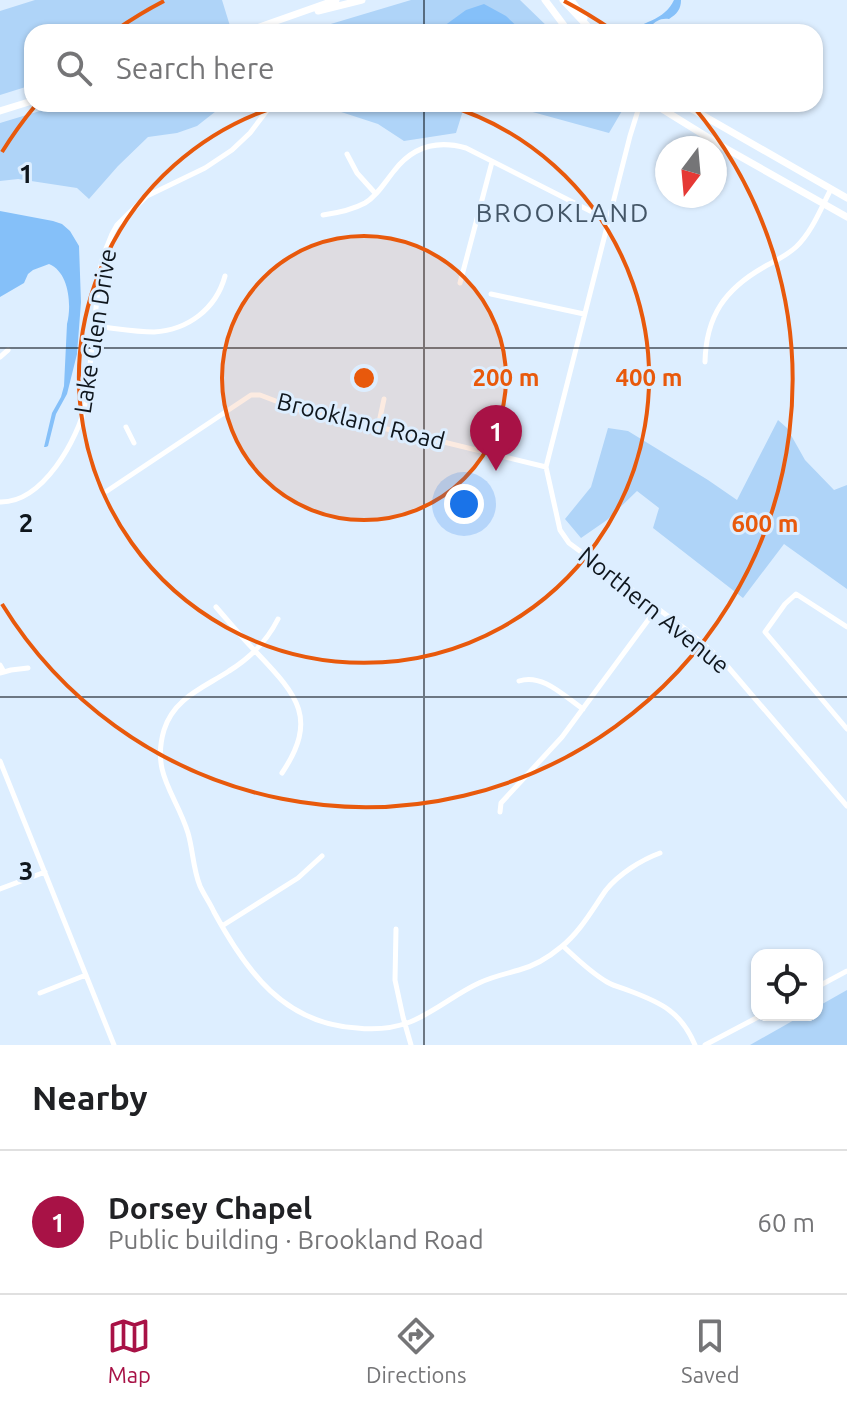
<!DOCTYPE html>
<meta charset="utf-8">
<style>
body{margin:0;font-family:Ubuntu,sans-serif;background:#f2f2f2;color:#202124}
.controls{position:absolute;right:24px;bottom:24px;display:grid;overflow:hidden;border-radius:16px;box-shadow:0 2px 6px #0004}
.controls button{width:72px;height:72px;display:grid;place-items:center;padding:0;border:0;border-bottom:2px solid #e0e0e0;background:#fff;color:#202124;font:40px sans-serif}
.compass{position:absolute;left:655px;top:136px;width:72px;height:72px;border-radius:50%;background:#fff;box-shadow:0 2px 6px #0004;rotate:196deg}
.you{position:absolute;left:464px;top:504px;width:28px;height:28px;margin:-20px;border:6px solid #fff;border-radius:50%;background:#1a73e8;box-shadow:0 0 0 12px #1a73e833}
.badge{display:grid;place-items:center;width:52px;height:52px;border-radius:50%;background:#a81246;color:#fff;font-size:26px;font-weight:700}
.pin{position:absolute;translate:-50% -66px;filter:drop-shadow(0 2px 4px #0008)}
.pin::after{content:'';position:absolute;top:42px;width:28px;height:24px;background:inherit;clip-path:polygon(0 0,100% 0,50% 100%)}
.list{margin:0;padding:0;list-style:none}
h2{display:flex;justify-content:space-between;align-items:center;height:104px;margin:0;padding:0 32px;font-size:34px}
h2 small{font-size:26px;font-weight:400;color:#757577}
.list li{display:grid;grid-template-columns:52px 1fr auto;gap:24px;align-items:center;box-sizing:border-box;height:144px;padding:0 32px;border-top:2px solid #e0e0e0}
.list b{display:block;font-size:30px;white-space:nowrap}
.list p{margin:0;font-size:26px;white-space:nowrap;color:#757577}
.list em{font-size:26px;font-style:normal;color:#757577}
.icon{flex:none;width:44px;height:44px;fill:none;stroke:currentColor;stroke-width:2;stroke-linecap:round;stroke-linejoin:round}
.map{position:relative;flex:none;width:847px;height:1045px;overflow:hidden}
.search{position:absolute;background:#fff;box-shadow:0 2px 6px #0004;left:24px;right:24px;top:24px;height:88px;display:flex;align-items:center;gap:20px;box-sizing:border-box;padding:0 28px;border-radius:24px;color:#757577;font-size:30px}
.sheet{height:248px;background:#fff}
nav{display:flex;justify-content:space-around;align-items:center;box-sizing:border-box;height:112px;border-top:2px solid #e0e0e0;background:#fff;font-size:22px;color:#757577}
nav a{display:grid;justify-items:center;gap:4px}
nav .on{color:#a81246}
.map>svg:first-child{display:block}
</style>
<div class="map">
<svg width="847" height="1045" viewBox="0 0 847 1045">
<rect width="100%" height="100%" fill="#def"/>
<path fill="#afd4f8" d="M 35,0 L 222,0 L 230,26 L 210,32 L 32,32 L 32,85 L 0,95 L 0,11 Z
M 411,0 L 520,0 L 553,32 L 304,32 Z
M 63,104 L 225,104 L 197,126 L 177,133 L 148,137 L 118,166 L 89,199 L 77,188 L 18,179 L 0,181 L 0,123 Z
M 331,104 L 465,104 L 456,133 L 404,141 L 378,124 L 335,110 Z
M 503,104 L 626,104 L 609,133 Z
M 778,420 L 787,428 L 805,460 L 834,490 L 847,485 L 847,589 L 784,544 L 743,598 L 653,528 L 659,508 L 637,491 L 607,520 L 581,538 L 565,519 L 591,487 L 608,428 L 628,431 L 708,480 L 737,500 Z
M 847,990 L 847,1045 L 750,1045 L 803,1015 L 817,1015 L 817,1007 Z"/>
<path fill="#85c0f9" d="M 674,0 L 681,0 C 681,9 677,14 669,19 C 660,18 656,21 650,27 L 645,27 L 641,32 L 622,32 C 641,24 665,20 674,0 Z
M 484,4 L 506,16 L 523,32 L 418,32 L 425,27 L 444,26 L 466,10 Z
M 0,211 L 53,221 L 62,224 L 70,231 L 79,246 L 81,302 L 77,354 L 67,394 L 56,414 L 48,446 L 46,447 L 44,447 L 52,413 L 61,397 L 64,386 L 67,324 C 72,305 69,272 49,264 L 33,270 L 28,274 L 24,283 L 0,297 Z"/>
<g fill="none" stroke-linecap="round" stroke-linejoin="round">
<path stroke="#fff" stroke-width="5" d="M 640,104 L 630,136 L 546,467 L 560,530 L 569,543 L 684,628 L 715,654 L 728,667 L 847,806
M 347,154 L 357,173 L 375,193
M 323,215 C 337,213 352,210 365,203 C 377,196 385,182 394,171 C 413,146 438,140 466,148 L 608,220
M 460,283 L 492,162
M 491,294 L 584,314
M 95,329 L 102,327 C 119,329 137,332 154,332 C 188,330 216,309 225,276
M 0,357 L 8,350
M 705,362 C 706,316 725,289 764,267 C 775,261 786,256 796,247 C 812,232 821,208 831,189
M 126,427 L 134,443
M 378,427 L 384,399
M 107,491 L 251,395 L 260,395 L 302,411 L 415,435 L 546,467
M 0,502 C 43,503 78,439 86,403 L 100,270 L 103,256 L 112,234 L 117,225 L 129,213 L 147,196 L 205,168 L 232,150 L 250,133 L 272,104
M 216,607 C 230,623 243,639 258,654 C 298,696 318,719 282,773
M 278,619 C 267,641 250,658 229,671 C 203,688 174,698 164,730 C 151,774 176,794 188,833 C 193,850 193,869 200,886 C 204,895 210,903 214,912 C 246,971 284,1024 357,1028 C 374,1030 394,1028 410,1022 C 435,1012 455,994 479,983 C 491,977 505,974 519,970 C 534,966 549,957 561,947 C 580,932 592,910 606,890 C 619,874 641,860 660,853
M 847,627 L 796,594 L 785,604 L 765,632 L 847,729
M 0,665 L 4,672
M 0,673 L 11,670 L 28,668
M 519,681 C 542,673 564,696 583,709
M 0,761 L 114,1045
M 500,812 L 501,803 L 562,737 L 657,608
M 0,889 L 45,872
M 222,926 L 298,878 L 322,856
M 396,929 L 395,980 L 403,1017 L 411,1045
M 563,946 C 577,959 590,972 607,982 C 614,986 622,988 630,991 C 662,1003 681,1012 695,1045
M 817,987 L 847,971
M 40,993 L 86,975
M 705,1045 L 762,1015"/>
<path stroke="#fff" stroke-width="7" d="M 545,0 L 569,32
M 563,0 L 593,32
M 571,0 L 584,18
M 318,11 L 362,0
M 245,32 L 336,0
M 654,104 L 725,148 L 847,217
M 683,104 L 847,198
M 0,111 L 32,101"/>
</g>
<path fill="none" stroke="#0f161d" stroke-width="2" stroke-opacity="0.55" d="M 424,0 L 424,32M 424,104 L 424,1045M 0,348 L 847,348M 0,697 L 847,697"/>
<circle cx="364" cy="378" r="142" fill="#e8590c" fill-opacity=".12"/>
<g fill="none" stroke="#e8590c" stroke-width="4">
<circle cx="364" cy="378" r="142"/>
<path d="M443 104A285 285 0 1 1 285 104"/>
<path d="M2 152A427 427 0 0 1 35 106M116 30A427 427 0 0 1 164 1M564 1A427 427 0 0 1 612 30M693 106A427 427 0 1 1 2 604"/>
</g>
<g text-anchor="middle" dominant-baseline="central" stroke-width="6" stroke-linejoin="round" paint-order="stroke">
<g font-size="24" fill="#0f161d" stroke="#def">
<text transform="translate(95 331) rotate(-81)">Lake Glen Drive</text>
<text transform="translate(361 421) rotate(14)">Brookland Road</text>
<text transform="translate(654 610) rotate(39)">Northern Avenue</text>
</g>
<g font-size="26" letter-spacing="2" fill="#435566" stroke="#def">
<text x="563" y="212">BROOKLAND</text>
</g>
</g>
<g font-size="26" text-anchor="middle" font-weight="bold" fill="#0f161d" stroke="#def" stroke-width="6" stroke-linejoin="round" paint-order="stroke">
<text x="26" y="183">1</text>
<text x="26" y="532">2</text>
<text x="26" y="880">3</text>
</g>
<circle cx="364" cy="378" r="12" fill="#e8590c" stroke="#def" stroke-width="4"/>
<g font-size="24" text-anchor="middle" font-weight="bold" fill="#e8590c" stroke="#def" stroke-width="6" stroke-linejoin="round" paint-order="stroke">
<text x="506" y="386">200 m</text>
<text x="649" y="386">400 m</text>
<text x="765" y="532">600 m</text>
</g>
</svg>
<div class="controls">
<button><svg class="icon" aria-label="locate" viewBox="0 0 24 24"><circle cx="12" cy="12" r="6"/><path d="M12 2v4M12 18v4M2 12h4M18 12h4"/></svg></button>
</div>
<svg class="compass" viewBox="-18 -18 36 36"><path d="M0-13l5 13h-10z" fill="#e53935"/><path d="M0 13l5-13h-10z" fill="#757577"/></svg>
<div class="you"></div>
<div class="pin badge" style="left:496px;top:471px">1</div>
<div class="search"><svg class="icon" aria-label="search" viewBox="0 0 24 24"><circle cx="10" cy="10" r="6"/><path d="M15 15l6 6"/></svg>Search here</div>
</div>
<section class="sheet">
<h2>Nearby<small></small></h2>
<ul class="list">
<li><span class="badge">1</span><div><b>Dorsey Chapel</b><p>Public building · Brookland Road</p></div><em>60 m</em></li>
</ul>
</section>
<nav>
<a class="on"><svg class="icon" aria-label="map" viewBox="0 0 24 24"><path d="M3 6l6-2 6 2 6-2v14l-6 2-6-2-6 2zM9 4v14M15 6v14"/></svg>Map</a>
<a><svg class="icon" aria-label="directions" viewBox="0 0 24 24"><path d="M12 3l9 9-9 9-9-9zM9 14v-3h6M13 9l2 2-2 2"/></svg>Directions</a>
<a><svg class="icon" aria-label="saved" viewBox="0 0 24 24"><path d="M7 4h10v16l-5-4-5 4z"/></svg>Saved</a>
</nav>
